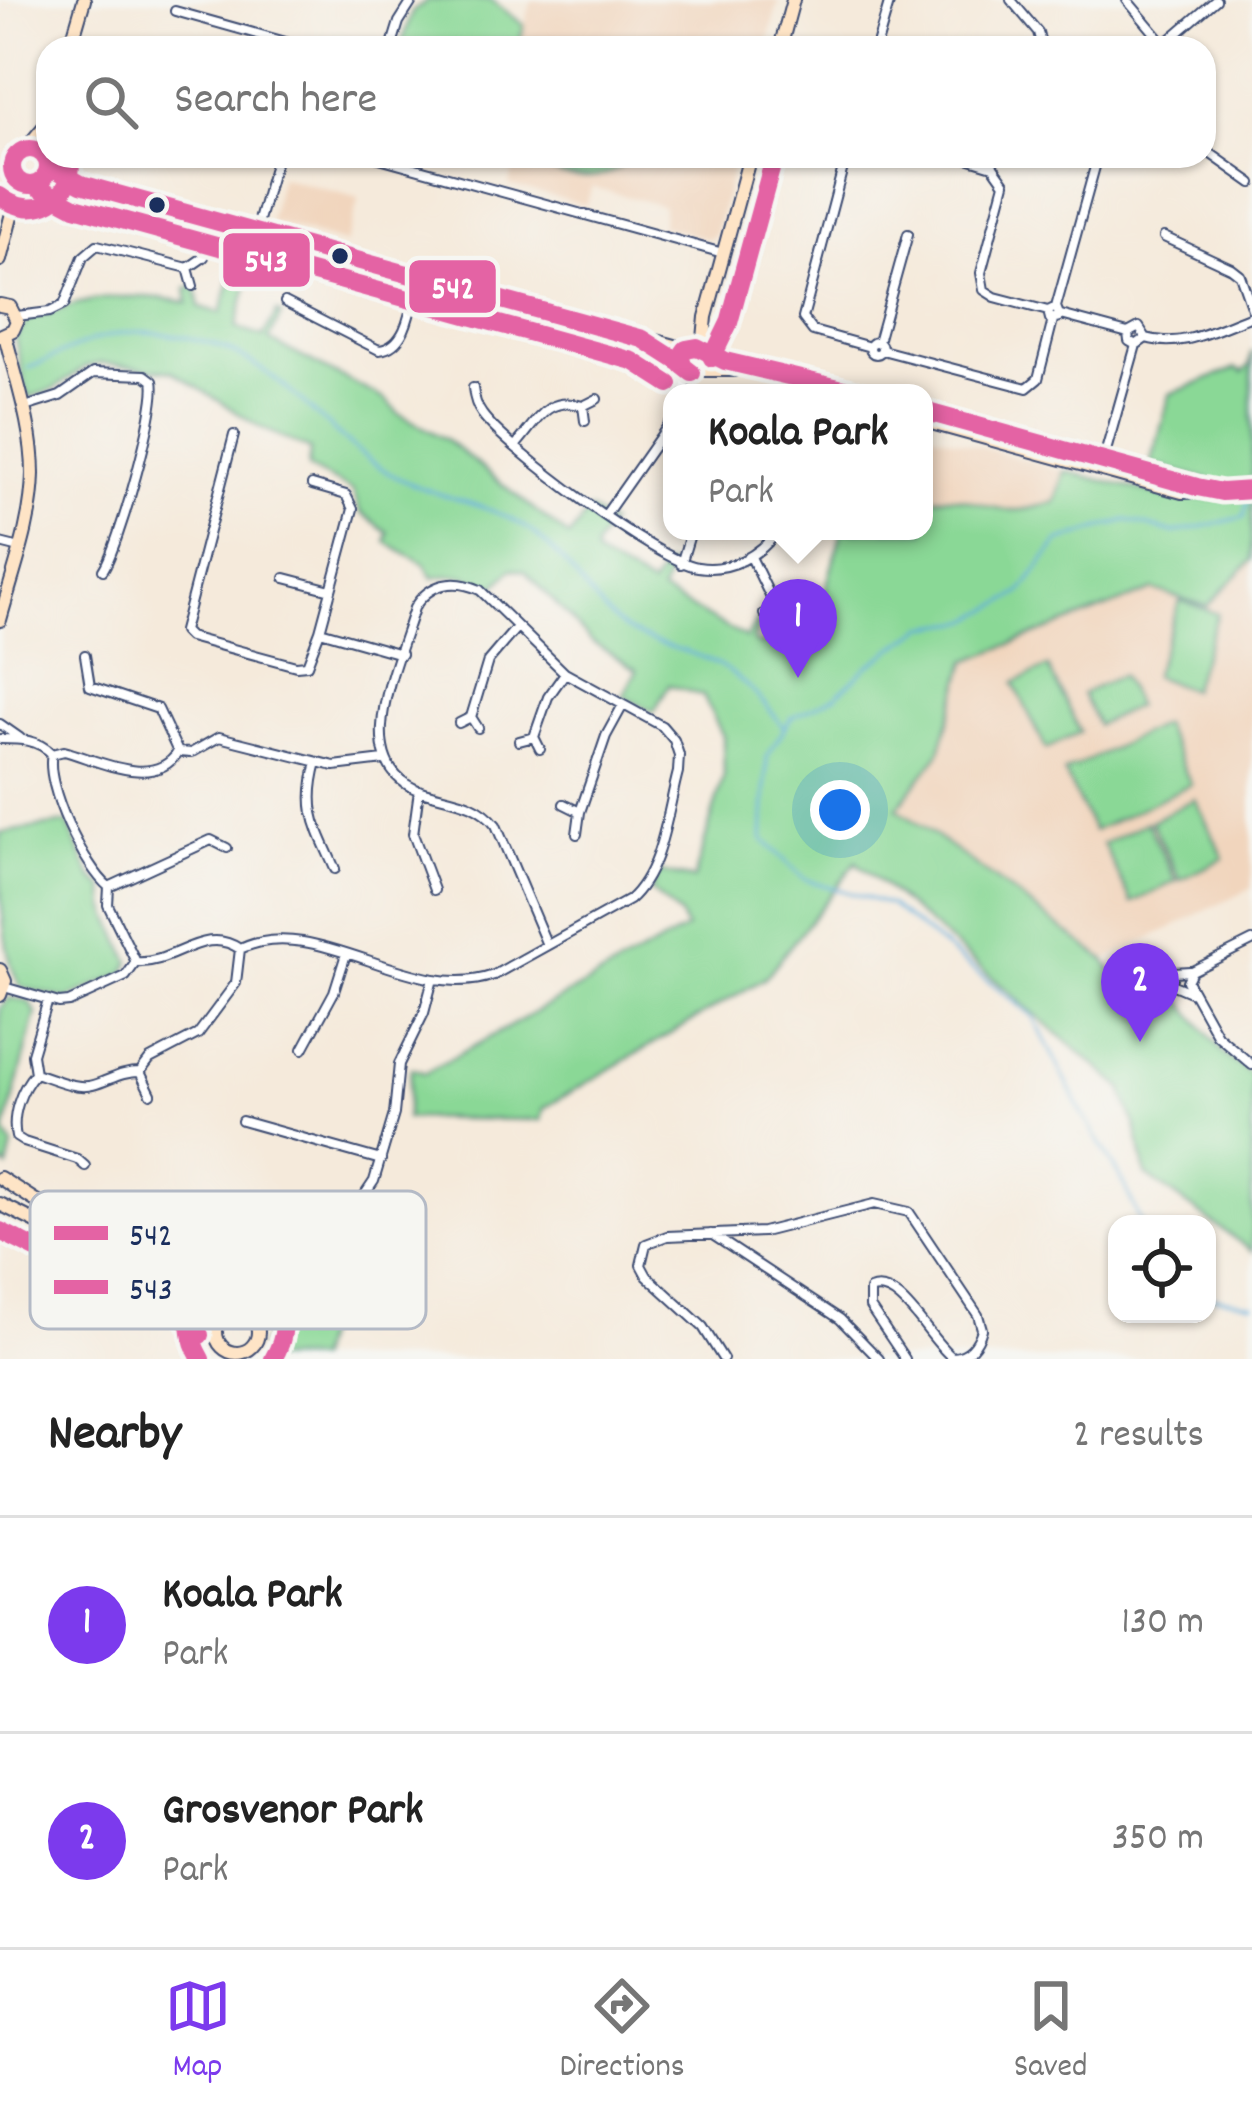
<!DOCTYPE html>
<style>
body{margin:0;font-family:Dekko,sans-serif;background:#f2f2f2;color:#222}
.controls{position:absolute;right:36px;bottom:36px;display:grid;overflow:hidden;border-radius:24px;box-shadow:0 3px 9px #0004}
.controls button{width:108px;height:108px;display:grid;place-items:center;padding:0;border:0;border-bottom:3px solid #e0e0e0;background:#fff;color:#222;font:60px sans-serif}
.you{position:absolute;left:840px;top:810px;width:42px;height:42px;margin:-30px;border:9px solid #fff;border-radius:50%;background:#1a73e8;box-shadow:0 0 0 18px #1a73e833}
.badge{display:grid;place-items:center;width:78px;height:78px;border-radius:50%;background:#7c3aed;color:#fff;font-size:39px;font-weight:700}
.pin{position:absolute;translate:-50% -99px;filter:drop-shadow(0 3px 6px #0008)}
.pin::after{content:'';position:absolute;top:63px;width:42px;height:36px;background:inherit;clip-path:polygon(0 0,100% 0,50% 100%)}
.popup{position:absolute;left:663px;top:384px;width:270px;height:156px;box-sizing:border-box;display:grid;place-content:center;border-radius:24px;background:#fff;filter:drop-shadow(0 3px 9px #0005);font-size:39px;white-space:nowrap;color:#767676}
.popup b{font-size:45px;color:#222}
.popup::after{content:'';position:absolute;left:50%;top:100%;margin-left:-24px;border:24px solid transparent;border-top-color:#fff}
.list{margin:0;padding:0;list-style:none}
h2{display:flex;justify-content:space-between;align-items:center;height:156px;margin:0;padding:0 48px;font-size:51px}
h2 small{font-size:39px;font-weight:400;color:#767676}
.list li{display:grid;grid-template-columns:78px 1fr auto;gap:36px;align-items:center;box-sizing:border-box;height:216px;padding:0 48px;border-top:3px solid #e0e0e0}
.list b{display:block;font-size:45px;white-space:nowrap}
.list p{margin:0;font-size:39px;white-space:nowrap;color:#767676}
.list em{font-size:39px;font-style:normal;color:#767676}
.icon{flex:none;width:66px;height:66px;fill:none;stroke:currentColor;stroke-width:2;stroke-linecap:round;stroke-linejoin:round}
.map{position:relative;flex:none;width:1252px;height:1359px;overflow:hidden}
.search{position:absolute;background:#fff;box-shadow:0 3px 9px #0004;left:36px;right:36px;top:36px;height:132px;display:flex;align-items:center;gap:30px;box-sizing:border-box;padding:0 42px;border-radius:36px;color:#767676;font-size:45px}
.sheet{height:588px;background:#fff}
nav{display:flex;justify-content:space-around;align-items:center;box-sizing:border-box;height:168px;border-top:3px solid #e0e0e0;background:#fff;font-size:33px;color:#767676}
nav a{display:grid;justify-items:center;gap:6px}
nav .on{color:#7c3aed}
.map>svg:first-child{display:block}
</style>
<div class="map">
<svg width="1252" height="1359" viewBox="0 0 1252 1359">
<rect width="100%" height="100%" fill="#f6f6f2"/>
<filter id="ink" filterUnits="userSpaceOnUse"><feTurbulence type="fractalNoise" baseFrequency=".00833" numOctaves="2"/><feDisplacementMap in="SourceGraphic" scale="24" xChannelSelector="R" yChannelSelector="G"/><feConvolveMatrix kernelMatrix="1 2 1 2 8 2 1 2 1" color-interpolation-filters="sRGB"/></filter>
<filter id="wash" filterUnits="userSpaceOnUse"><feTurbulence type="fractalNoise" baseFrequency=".004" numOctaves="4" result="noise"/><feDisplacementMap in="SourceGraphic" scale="48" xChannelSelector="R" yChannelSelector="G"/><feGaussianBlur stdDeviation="2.7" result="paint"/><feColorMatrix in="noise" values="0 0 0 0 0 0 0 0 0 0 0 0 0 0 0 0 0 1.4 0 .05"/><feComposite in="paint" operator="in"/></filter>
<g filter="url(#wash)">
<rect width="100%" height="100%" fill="#f5eadb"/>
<path fill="#f1d5bd" d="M 532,0 L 779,0 L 766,48 L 518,48 Z
M 517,156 L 736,156 L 715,235 L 709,239 L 662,226 L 663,206 L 592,187 L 586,205 L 509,185 Z
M 280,177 L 359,198 L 346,244 L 270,221 Z
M 924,431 L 1065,471 L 1056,502 L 1017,510 L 933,498 L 924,502 Z
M 1252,560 L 1252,888 L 1105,960 L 897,808 L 939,754 L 967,661 L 1153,590 L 1207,606 Z"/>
<path fill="#8ad896" stroke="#52847a" stroke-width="3" d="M 429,0 L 491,0 L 524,25 L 518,48 L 400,48 L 412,12 Z
M 532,156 L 634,156 C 608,184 559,186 532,156 Z
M 242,240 L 258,244 L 236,328 L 263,337 L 277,312 L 281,315 L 269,340 L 386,400 L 398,413 L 445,439 L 569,537 L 590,510 L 610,524 L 595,547 L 596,556 L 651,586 L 666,564 L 672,567 L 661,592 L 746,638 L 757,620 L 760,622 L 753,641 L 760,645 L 817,620 L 842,531 L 924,531 L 924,502 C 953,488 980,507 1008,510 C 1024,512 1041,505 1056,502 L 1065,471 L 1175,499 L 1252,497 L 1252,560 L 1207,606 L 1153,590 L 967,661 L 939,754 L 897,808 L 1105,960 L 1140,1018 L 1145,1019 L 1171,995 L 1182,1001 L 1224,1055 L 1252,1075 L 1252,1251 L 1146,1175 L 1137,1131 L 1122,1088 L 856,862 L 765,978 L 544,1108 L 541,1120 L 406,1118 L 411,1068 L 425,1073 L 686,929 L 679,915 L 651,891 L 659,872 L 694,879 L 724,775 L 723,736 L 703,696 L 669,685 L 654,712 L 623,696 L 637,670 L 592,642 L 525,571 L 512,569 L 491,591 C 473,574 456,573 433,578 L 425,564 L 386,542 L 388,532 L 360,512 L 353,491 L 308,468 L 310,450 L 260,427 L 172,371 L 101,363 L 86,367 L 54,389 L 28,398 L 15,339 L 30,318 C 47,316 59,309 75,304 C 111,295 152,294 188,303 L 186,289 L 196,286 L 200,307 L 221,313 Z
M 1252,351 L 1252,480 L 1220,483 L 1151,464 L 1170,394 L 1237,368 L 1243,372 L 1250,365 Z
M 1180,600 L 1218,614 L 1191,690 L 1153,676 Z
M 1048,667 L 1080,732 L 1046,749 L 1014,683 Z
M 1121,675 L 1136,706 L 1097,725 L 1082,694 Z
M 1162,724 L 1191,784 L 1093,831 L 1064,772 Z
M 1195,799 L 1224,858 L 1180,880 L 1151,821 Z
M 1147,822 L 1176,881 L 1132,903 L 1103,844 Z
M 67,823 L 92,878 L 105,888 L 106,907 L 130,962 L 124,973 L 67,999 L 21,987 C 0,955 0,876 0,833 Z
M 9,998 L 30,1002 L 36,1013 L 5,1132 L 13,1147 L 8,1168 L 0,1163 L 0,1008 Z
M 173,1242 L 297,1276 C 251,1336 212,1281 171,1251 Z
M 323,1286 L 335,1289 L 316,1359 L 265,1359 L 261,1347 L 265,1336 Z"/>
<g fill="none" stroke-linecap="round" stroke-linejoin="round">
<path stroke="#61adda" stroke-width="3" d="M 29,368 C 60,355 98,334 132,332 C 149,330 196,338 213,344 C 279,366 324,431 381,468 C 424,497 480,499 523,526 C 561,550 580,588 611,618 C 640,646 686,646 719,665 C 745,680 766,704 784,728
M 1142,1224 L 1120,1176 L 1082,1113 L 1033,1016 L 890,905 L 804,879 L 763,839 L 767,757 L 791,718 L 836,696 L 869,665 L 925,627 L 969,621 L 1021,593 L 1058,542 L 1126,520 L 1174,533 L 1244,517 L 1249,493
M 1207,1295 L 1252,1304"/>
</g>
</g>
<g filter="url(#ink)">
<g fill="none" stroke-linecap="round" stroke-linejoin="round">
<g stroke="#3c4b71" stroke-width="12">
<path id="street" d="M 1011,0 L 1038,32 L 1042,48
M 1127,0 L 1164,44
M 175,11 L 307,48
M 391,48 L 399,22 L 413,0
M 876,48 L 890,0
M 1160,48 L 1216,0
M 1204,149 L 1252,183
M 372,156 L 723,253
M 846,156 L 803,318 L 813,331 L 870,347
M 960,156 L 993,166 L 1005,183 L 981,273 L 984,290 L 995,297 L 1048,311 L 1056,307 L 1060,317 L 1050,319 L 1048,311
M 256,231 L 277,156
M 1164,237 L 1231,268 L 1240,275 L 1252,309
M 193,286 L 188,268 L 204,257
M 285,302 L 379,350 C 410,347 411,301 418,276
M 1056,307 L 1098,156
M 1061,315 L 1128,333 L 1139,327 L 1146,338 L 1136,345 L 1129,341 L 1128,333
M 17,316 L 50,312 L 64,305 L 83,257 L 97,245 L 188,268
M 1146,338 C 1183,349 1216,329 1252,316
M870 348a6 6 0 1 1 12 0a6 6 0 1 1-12 0Z
M 878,342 L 908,234
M 882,350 L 1027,388 L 1038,379 L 1053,320
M 683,366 L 685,393
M 473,388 C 474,398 476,406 482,414 C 506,448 659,562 698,567 C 730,572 759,556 778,531
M 25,407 L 60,396 L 93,373 L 145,375 L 153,381 C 159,405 118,548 103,570
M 585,421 L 583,406 L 597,399
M 234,435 L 183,631 L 189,637 L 296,666 L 307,665 L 320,631 L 401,654
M 516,445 C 538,420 547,395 583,406
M 1102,465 L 1136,345
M 312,485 L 346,495 L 353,509 L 320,631
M 606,514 L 672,420
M 0,543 L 20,548
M 751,557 L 774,604
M 681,564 L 691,531
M 285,578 L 331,590
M 764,614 L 774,604 L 785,607
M 85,655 L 90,686 L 158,709 L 178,752
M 471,717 L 488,661 L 517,627
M 459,723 L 471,717 L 478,728
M 0,724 L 20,738
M 534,737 L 548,697 L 565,673
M 0,739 C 20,739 38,739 52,754 L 64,751 C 98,760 154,790 178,752 L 191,753 L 219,737 L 334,766 L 384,760
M 519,741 L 534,737 L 540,749
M 52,754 C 44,785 85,868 109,887 L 108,905 L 136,962
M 317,762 C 304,810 316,826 335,869
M 419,790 L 413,834 L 434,890
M 564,804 L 580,812 L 577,834
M 580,812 L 606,736 L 623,705
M 109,887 L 211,840 L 227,848
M 1252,941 L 1192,971 L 1187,981 L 1217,1035 L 1252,1065
M 136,962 C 174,965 204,924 240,949 C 318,912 412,1005 494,975 L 629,900 C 662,871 667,813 678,772 L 679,755 L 674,740 L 662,726 L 565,673 L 480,590 C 454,578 429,583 414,608 C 399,661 346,766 421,791 C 449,800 477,800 496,825 L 547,945
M 4,987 L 59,1003 L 69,1002 L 126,976 L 136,962
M 1190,992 L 1171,984 L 1173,972 L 1190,971
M 48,1000 L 32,1054 L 35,1073 C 21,1089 11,1115 16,1137 L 24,1142 L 77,1159 L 85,1166
M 303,1049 L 334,992 L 346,954
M 140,1072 L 151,1094
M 35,1073 C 52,1078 76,1090 93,1085 C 111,1080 120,1072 140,1072 L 150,1059 L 198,1034 L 236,983 L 240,949
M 242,1121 L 381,1160
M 184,1197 L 285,1224 L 329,1249
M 711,1234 L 840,1319 L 879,1359
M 245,1312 L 257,1314 L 277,1308
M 258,1329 L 302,1288 L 374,1181 L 394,1114 L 399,1064 L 424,1013 L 433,979
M 723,1359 L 703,1327 L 647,1276 L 641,1265 L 646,1244 L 667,1236 L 763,1232 L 874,1204 L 909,1212 L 978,1315 L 982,1329 C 978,1344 968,1357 952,1357 C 928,1339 900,1277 870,1290 L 870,1307 L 905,1359"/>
</g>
<g stroke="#3c4b71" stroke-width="16">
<path id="secondary" d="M 70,48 L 84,0
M 780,48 L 793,0
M12 167a18 18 0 1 1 36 0a18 18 0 1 1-36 0Z
M 24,151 L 48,122
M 43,180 L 81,184 L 686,349
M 0,260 L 12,213 L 15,176
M 0,305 L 10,307 L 17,321 L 13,330 L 0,336
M 649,343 L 682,364
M 703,350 L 706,317 L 750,156
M 706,353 L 707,362 L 699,372 L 690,372 L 683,366 L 683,352 L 697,347 L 725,361 L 860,393
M 702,370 L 741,370
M 924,411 L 1198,487
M 924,421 L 1182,492 L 1252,490
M 0,620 C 13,572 32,524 33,474 C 33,427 16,380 5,335
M 0,970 L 5,981 L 0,995
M 0,1178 L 50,1210 L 145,1243 L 169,1257 L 236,1310
M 0,1204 L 58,1233 L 129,1257 L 201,1298 L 219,1320
M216 1332a21 21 0 1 1 42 0a21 21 0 1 1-42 0Z"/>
</g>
<use href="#street" stroke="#fff" stroke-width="8"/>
<use href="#secondary" stroke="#fee4c6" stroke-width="12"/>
<g stroke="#f6f6f2" stroke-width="27">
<path id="bus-1" d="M12 167a18 18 0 1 1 36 0a18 18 0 1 1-36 0Z
M 48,165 L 81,184 L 643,339 L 682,364
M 692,373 L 683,366 L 681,356 L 686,349 L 697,347 L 725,361 L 860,393
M 924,411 L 1197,487 L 1222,492 L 1252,490"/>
</g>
<g stroke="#f6f6f2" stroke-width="27">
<path id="bus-2" d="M 36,186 L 75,207 L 633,361 L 669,384
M 0,196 C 34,223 77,199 70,156
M 712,358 L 729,323 L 773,162
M 0,1231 C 17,1239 34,1249 51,1256 C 104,1277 163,1290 200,1335
M 201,1359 C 146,1267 328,1267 273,1359"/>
</g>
<use href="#bus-1" stroke="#e463a4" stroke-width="18"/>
<use href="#bus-2" stroke="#e463a4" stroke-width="18"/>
</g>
</g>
<g fill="#1b2f5e" stroke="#f6f6f2" stroke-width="4.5">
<circle cx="157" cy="205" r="10"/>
<circle cx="340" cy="256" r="10"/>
</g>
<rect x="30" y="1191" width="396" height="138" rx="18" fill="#f6f6f2" stroke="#b4bac6" stroke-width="3"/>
<rect x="54" y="1226" width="54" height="14" fill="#e463a4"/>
<rect x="54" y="1280" width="54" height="14" fill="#e463a4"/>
<g font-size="33" fill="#1b2f5e">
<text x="129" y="1245">542</text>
<text x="129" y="1299">543</text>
</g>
<g stroke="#f6f6f2" stroke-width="4.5">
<rect x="221" y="231" width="91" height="58" rx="12" fill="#e463a4"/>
<rect x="407" y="258" width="91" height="57" rx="12" fill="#e463a4"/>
</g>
<g font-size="33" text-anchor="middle" font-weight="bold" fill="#fff">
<text x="266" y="271">543</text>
<text x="453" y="298">542</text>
</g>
</svg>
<div class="controls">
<button><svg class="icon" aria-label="locate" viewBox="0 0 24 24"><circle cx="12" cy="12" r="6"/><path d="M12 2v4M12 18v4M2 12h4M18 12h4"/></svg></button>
</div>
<div class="you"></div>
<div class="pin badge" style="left:798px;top:678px">1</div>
<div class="popup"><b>Koala Park</b>Park</div>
<div class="pin badge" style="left:1140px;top:1042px">2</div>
<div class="search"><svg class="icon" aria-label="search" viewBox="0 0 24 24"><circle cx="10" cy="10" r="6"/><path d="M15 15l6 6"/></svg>Search here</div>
</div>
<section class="sheet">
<h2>Nearby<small>2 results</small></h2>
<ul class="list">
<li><span class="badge">1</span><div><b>Koala Park</b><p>Park</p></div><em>130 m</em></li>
<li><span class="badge">2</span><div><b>Grosvenor Park</b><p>Park</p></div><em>350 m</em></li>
</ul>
</section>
<nav>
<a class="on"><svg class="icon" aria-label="map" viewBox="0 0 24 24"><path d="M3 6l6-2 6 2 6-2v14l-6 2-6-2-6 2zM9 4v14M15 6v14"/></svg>Map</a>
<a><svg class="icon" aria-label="directions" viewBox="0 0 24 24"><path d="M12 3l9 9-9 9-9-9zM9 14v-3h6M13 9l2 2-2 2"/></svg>Directions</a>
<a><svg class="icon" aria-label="saved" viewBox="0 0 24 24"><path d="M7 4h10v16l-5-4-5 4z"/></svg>Saved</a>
</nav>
